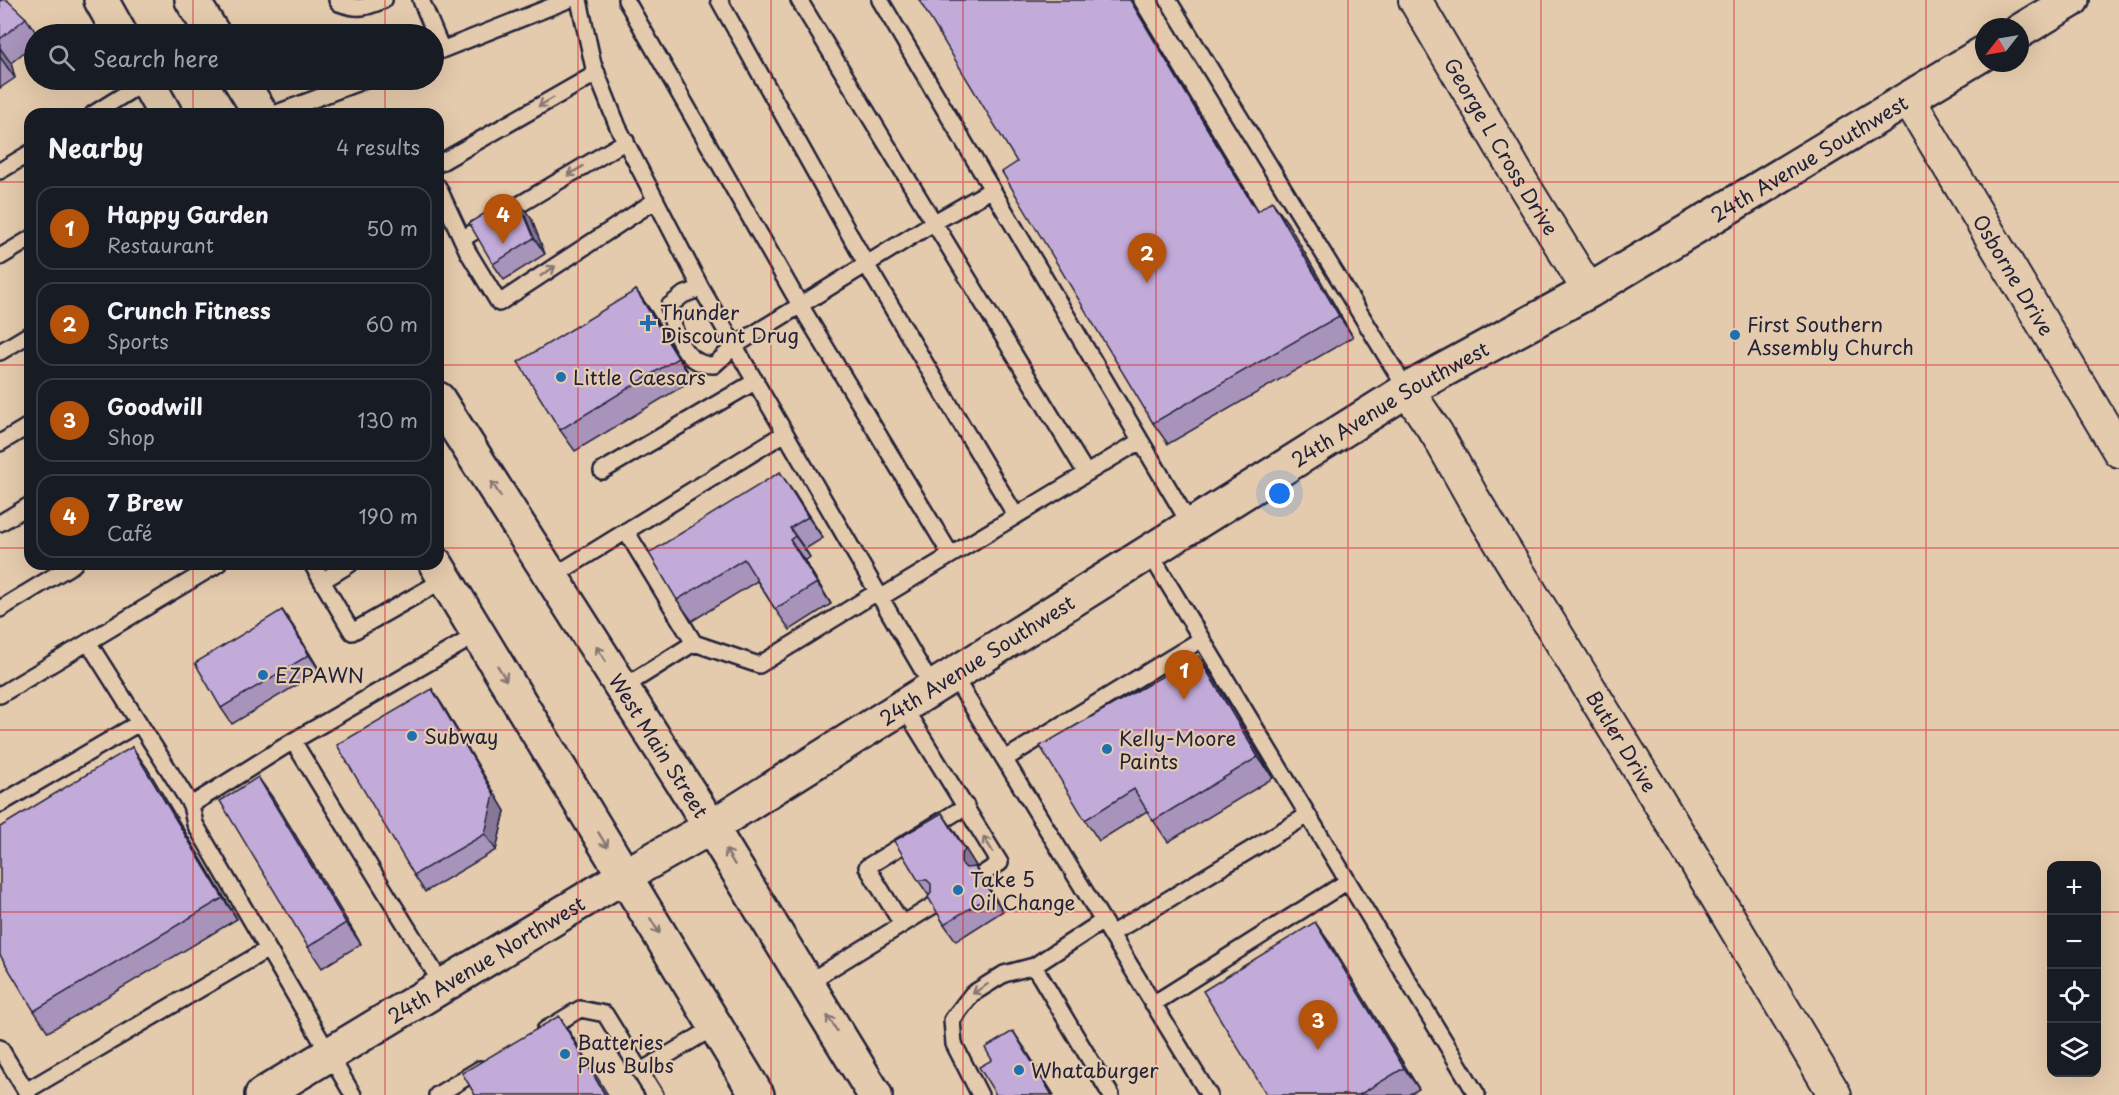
<!DOCTYPE html>
<meta charset="utf-8">
<style>
body{margin:0;font-family:"Playpen Sans",sans-serif;background:#242831;color:#f1f3f6}
.controls{position:absolute;right:18px;bottom:18px;display:grid;overflow:hidden;border-radius:12px;box-shadow:0 6px 24px #0002}
.controls button{width:54px;height:54px;display:grid;place-items:center;padding:0;border:0;border-bottom:2px solid #363941;background:#171b24;color:#f1f3f6;font:30px sans-serif}
.compass{position:absolute;left:1975px;top:18px;width:54px;height:54px;border-radius:50%;background:#171b24;box-shadow:0 6px 24px #0002;rotate:239deg}
.you{position:absolute;left:1280px;top:494px;width:21px;height:21px;margin:-15px;border:4px solid #fff;border-radius:50%;background:#1a73e8;box-shadow:0 0 0 9px #1a73e833}
.badge{display:grid;place-items:center;width:39px;height:39px;border-radius:50%;background:#b45309;color:#fff;font-size:20px;font-weight:700}
.pin{position:absolute;translate:-50% -50px;filter:drop-shadow(0 2px 3px #0008)}
.pin::after{content:'';position:absolute;top:32px;width:21px;height:18px;background:inherit;clip-path:polygon(0 0,100% 0,50% 100%)}
.list{margin:0;padding:0;list-style:none}
h2{display:flex;justify-content:space-between;align-items:center;height:78px;margin:0;padding:0 24px;font-size:26px}
h2 small{font-size:20px;font-weight:400;color:#9ea1a6}
.list li{display:grid;grid-template-columns:39px 1fr auto;gap:18px;align-items:center;box-sizing:border-box;height:84px;margin:0 12px 12px;padding:0 12px;border:2px solid #363941;border-radius:18px}
.list b{display:block;font-size:22px;white-space:nowrap}
.list p{margin:0;font-size:20px;white-space:nowrap;color:#9ea1a6}
.list em{font-size:20px;font-style:normal;color:#9ea1a6}
.icon{flex:none;width:33px;height:33px;fill:none;stroke:currentColor;stroke-width:2;stroke-linecap:round;stroke-linejoin:round}
.map{position:relative;flex:none;width:2119px;height:1095px;overflow:hidden}
.search{position:absolute;background:#171b24;box-shadow:0 6px 24px #0002;left:24px;top:24px;width:420px;height:66px;display:flex;align-items:center;gap:15px;box-sizing:border-box;padding:0 21px;border-radius:33px;color:#9ea1a6;font-size:22px}
.panel{position:absolute;background:#171b24;box-shadow:0 6px 24px #0002;left:24px;top:108px;width:420px;height:462px;border-radius:18px}
.map>svg:first-child{display:block}
</style>
<div class="map">
<svg width="2119" height="1095" viewBox="0 0 2119 1095">
<rect width="100%" height="100%" fill="#e5cbad"/>
<filter id="ink" filterUnits="userSpaceOnUse"><feTurbulence type="fractalNoise" baseFrequency=".0167" numOctaves="2"/><feDisplacementMap in="SourceGraphic" scale="12" xChannelSelector="R" yChannelSelector="G"/><feConvolveMatrix kernelMatrix="1 2 1 2 8 2 1 2 1" color-interpolation-filters="sRGB"/></filter>
<g filter="url(#ink)">
<g fill="none" stroke-linecap="round" stroke-linejoin="round">
<g stroke="#22223b" stroke-width="20">
<path id="lane" d="M 337,0 L 339,3 C 358,10 365,8 384,0
M 421,0 L 442,50
M 579,0 L 593,64 L 618,127 L 701,288 L 933,688
M 626,0 L 800,305 L 951,555
M 719,0 L 866,264 L 1016,516
M 799,0 L 1086,473
M 880,0 L 1191,526
M 1168,0 L 1407,390
M 434,53 L 568,0
M 93,114 L 146,81
M 274,114 L 365,80
M 438,164 L 597,73
M 0,171 L 30,153
M 438,187 L 468,252 L 499,303 L 656,200
M 462,239 L 626,141
M 0,257 L 30,239
M 701,288 L 683,295 L 669,306 C 673,332 684,366 714,365 L 736,345 L 933,223 L 991,190
M 0,352 L 30,334
M 0,443 L 30,425
M 602,471 L 756,381
M 0,523 L 30,505
M 1149,552 L 1477,1095
M 312,564 L 352,632 L 445,579
M 552,577 L 785,433
M 322,581 L 350,564
M 880,598 L 1140,441
M 0,609 L 74,564
M 88,642 L 191,805
M 694,643 L 759,665 L 877,592
M 953,675 L 1209,1095
M 622,688 L 694,643 L 626,531
M 0,695 L 218,564
M 903,706 L 1000,863 L 981,875
M 293,741 L 191,805 L 195,824 L 353,1095
M 1005,759 L 1202,639
M 0,804 L 139,723
M 1103,921 L 1034,966 L 1111,1095
M 902,924 L 867,867 L 966,806
M 1111,934 L 1308,815
M 807,983 L 934,905
M 443,986 L 293,741 L 478,634
M 1153,1004 L 1348,881
M 545,1030 L 580,1009 L 605,1014 L 655,1095
M 0,1048 L 26,1091
M 641,1071 L 716,1026
M 28,1095 L 26,1091 L 268,949
M 437,1095 L 480,1069
M 980,1095 L 954,1044 L 952,1020 L 972,994 L 1004,974 L 1034,966"/>
</g>
<g stroke="#22223b" stroke-width="36">
<g id="street">
<path id="s1" d="M 1415,0 L 1523,184 L 1589,291"/>
<path id="s2" d="M 1908,98 L 2119,451"/>
<path id="s3" d="M 1407,390 L 1437,434 L 1473,498 L 1691,854 L 1835,1095"/>
</g>
</g>
<g stroke="#22223b" stroke-width="38">
<g id="secondary">
<path d="M 2020,31 L 2072,0"/>
<path id="s4" d="M 262,1095 L 624,876 L 711,827 L 1407,390 L 1589,291 L 1984,53"/>
</g>
</g>
<g stroke="#22223b" stroke-width="38">
<g id="primary">
<path d="M 101,0 L 120,34"/>
<path d="M 192,0 L 213,34"/>
<path d="M 146,80 L 165,114"/>
<path d="M 240,80 L 261,114"/>
<path id="s5" d="M 438,399 L 711,827 L 875,1095"/>
<path d="M 436,564 L 757,1095"/>
</g>
</g>
<use href="#lane" stroke="#e5cbad" stroke-width="15"/>
<use href="#street" stroke="#e5cbad" stroke-width="32"/>
<use href="#secondary" stroke="#e5cbad" stroke-width="33"/>
<use href="#primary" stroke="#e5cbad" stroke-width="33"/>
</g>
<path fill="#a893bb" stroke="#22223b" stroke-width="1.5" d="M 0,0 L 26,18 L 37,34 L 34,34 L 34,44 L 11,63 L 15,78 L 0,88 Z
M 1132,0 L 1258,210 L 1287,222 L 1353,337 L 1168,444 L 1153,423 L 1017,162 Z
M 505,212 L 531,218 L 545,254 L 504,280 L 493,264 Z
M 636,290 L 651,311 L 693,380 L 575,451 L 560,430 Z
M 794,493 L 823,538 L 805,549 L 810,557 L 805,561 L 831,604 L 790,630 L 775,609 L 757,581 L 692,621 L 677,600 Z
M 282,610 L 293,626 L 320,671 L 232,724 L 221,708 Z
M 1213,677 L 1273,778 L 1168,842 L 1147,811 L 1099,841 L 1085,820 Z
M 432,689 L 443,706 L 505,811 L 496,850 L 425,892 L 414,875 Z
M 132,747 L 147,768 L 237,919 L 48,1032 L 34,1011 Z
M 273,798 L 361,944 L 322,968 L 308,947 Z
M 953,829 L 976,866 L 975,867 L 986,883 L 1003,911 L 956,941 L 944,924 L 929,896 L 918,880 Z
M 1330,943 L 1419,1089 L 1408,1095 L 1267,1095 Z"/>
<path fill="#887898" stroke="#22223b" stroke-width="1.5" d="M 1130,0 L 1132,0 L 1271,233 L 1257,212 Z
M 0,48 L 11,63 L 15,78 L 0,57 Z
M 1272,201 L 1287,222 L 1353,337 L 1339,316 Z
M 519,202 L 531,218 L 545,254 L 534,238 Z
M 636,290 L 651,311 L 693,380 L 678,358 Z
M 780,472 L 794,493 L 823,538 L 808,517 Z
M 790,528 L 805,549 L 810,557 L 795,536 Z
M 790,540 L 805,561 L 831,604 L 817,583 Z
M 282,610 L 293,626 L 320,671 L 309,655 Z
M 1198,656 L 1213,677 L 1273,778 L 1258,757 Z
M 432,689 L 443,706 L 505,811 L 496,850 L 485,834 Z
M 132,747 L 147,768 L 237,919 L 223,898 Z
M 258,777 L 273,798 L 361,944 L 346,923 Z
M 942,813 L 953,829 L 976,866 L 975,867 L 986,883 L 1003,911 L 992,895 L 973,880 L 961,863 L 961,855 Z
M 1315,922 L 1330,943 L 1419,1089 L 1404,1068 Z
M 559,1016 L 573,1037 L 608,1095 L 605,1095 Z
M 1013,1031 L 1024,1047 L 1054,1095 L 1052,1095 Z"/>
<path fill="#c3abd9" stroke="#22223b" stroke-width="1.5" d="M 0,0 L 7,0 L 26,18 L 0,39 Z
M 919,0 L 1130,0 L 1257,212 L 1272,201 L 1339,316 L 1153,423 L 1002,172 L 1017,162 Z
M 519,202 L 534,238 L 493,264 L 469,223 L 500,204 L 505,212 Z
M 636,290 L 678,358 L 560,430 L 518,362 Z
M 780,472 L 808,517 L 790,528 L 795,536 L 790,540 L 817,583 L 775,609 L 744,559 L 677,600 L 649,553 Z
M 282,610 L 309,655 L 221,708 L 195,663 Z
M 1198,656 L 1258,757 L 1153,821 L 1134,789 L 1085,820 L 1040,746 Z
M 432,689 L 494,794 L 485,834 L 414,875 L 337,745 Z
M 132,747 L 223,898 L 34,1011 L 0,955 L 0,827 Z
M 258,777 L 346,923 L 308,947 L 220,801 Z
M 942,813 L 965,850 L 961,855 L 961,863 L 966,868 L 975,867 L 992,895 L 944,924 L 928,897 L 931,893 L 931,884 L 927,880 L 918,880 L 894,841 Z
M 1315,922 L 1404,1068 L 1359,1095 L 1267,1095 L 1203,991 Z
M 559,1016 L 605,1095 L 475,1095 L 462,1073 Z
M 1013,1031 L 1052,1095 L 996,1095 L 979,1067 L 992,1060 L 985,1048 Z"/>
<defs><path id="oneway-shaft" d="M-6 0H5M1.5-3L5.5 0L1.5 3" fill="none" stroke-width="1.6" stroke-linecap="round" stroke-linejoin="round" transform="scale(1.5)"/></defs>
<g stroke="#847674">
<use href="#oneway-shaft" transform="translate(546 102) rotate(150)"/>
<use href="#oneway-shaft" transform="translate(575 171) rotate(149)"/>
<use href="#oneway-shaft" transform="translate(548 271) rotate(-33)"/>
<use href="#oneway-shaft" transform="translate(496 489) rotate(-123)"/>
<use href="#oneway-shaft" transform="translate(601 654) rotate(-122)"/>
<use href="#oneway-shaft" transform="translate(502 673) rotate(59)"/>
<use href="#oneway-shaft" transform="translate(603 840) rotate(59)"/>
<use href="#oneway-shaft" transform="translate(988 844) rotate(-121)"/>
<use href="#oneway-shaft" transform="translate(730 857) rotate(-121)"/>
<use href="#oneway-shaft" transform="translate(655 926) rotate(59)"/>
<use href="#oneway-shaft" transform="translate(980 989) rotate(148)"/>
<use href="#oneway-shaft" transform="translate(832 1023) rotate(-122)"/>
</g>
</g>
<path fill="none" stroke="#d62828" stroke-width="1.5" stroke-opacity="0.55" d="M 193,0 L 193,34M 385,0 L 385,34M 578,0 L 578,1095M 771,0 L 771,1095M 963,0 L 963,1095M 1156,0 L 1156,1095M 1348,0 L 1348,1095M 1541,0 L 1541,1095M 1734,0 L 1734,1095M 1926,0 L 1926,1095M 193,80 L 193,114M 385,80 L 385,114M 0,182 L 30,182M 438,182 L 2119,182M 0,365 L 30,365M 438,365 L 2119,365M 0,548 L 30,548M 438,548 L 2119,548M 193,564 L 193,1095M 385,564 L 385,1095M 0,730 L 2119,730M 0,912 L 2052,912M 2096,912 L 2119,912"/>
<g fill="#1f6fb2" stroke="#e5cbad" stroke-width="2">
<path d="M645 314h6v6h6v6h-6v6h-6v-6h-6v-6h6z"/>
<circle cx="1735" cy="335" r="6"/>
<circle cx="561" cy="377" r="6"/>
<circle cx="263" cy="675" r="6"/>
<circle cx="412" cy="736" r="6"/>
<circle cx="1107" cy="749" r="6"/>
<circle cx="958" cy="890" r="6"/>
<circle cx="565" cy="1054" r="6"/>
<circle cx="1019" cy="1070" r="6"/>
</g>
<g text-anchor="middle" dominant-baseline="central" stroke-width="4.5" stroke-linejoin="round" paint-order="stroke">
<g font-size="20" fill="#22223b" stroke="#e5cbad">
<text stroke="none"><textPath href="#s1" startOffset="170">George L Cross Drive</textPath></text>
<text stroke="none"><textPath href="#s4" startOffset="1809">24th Avenue Southwest</textPath></text>
<text stroke="none"><textPath href="#s2" startOffset="206">Osborne Drive</textPath></text>
<text stroke="none"><textPath href="#s4" startOffset="1323">24th Avenue Southwest</textPath></text>
<text stroke="none"><textPath href="#s4" startOffset="837">24th Avenue Southwest</textPath></text>
<text stroke="none"><textPath href="#s3" startOffset="412">Butler Drive</textPath></text>
<text stroke="none"><textPath href="#s5" startOffset="411">West Main Street</textPath></text>
<text stroke="none"><textPath href="#s4" startOffset="262">24th Avenue Northwest</textPath></text>
</g>
<g font-size="20" fill="#22223b" stroke="#e5cbad" text-anchor="start">
<text x="660" y="312">Thunder<tspan x="660" dy="23">Discount Drug</tspan></text>
<text x="1747" y="324">First Southern<tspan x="1747" dy="23">Assembly Church</tspan></text>
<text x="573" y="377">Little Caesars</text>
<text x="275" y="675">EZPAWN</text>
<text x="424" y="736">Subway</text>
<text x="1119" y="738">Kelly-Moore<tspan x="1119" dy="23">Paints</tspan></text>
<text x="970" y="879">Take 5<tspan x="970" dy="23">Oil Change</tspan></text>
<text x="577" y="1042">Batteries<tspan x="577" dy="23">Plus Bulbs</tspan></text>
<text x="1031" y="1070">Whataburger</text>
</g>
</g>
</svg>
<div class="controls">
<button>+</button>
<button>−</button>
<button><svg class="icon" aria-label="locate" viewBox="0 0 24 24"><circle cx="12" cy="12" r="6"/><path d="M12 2v4M12 18v4M2 12h4M18 12h4"/></svg></button>
<button><svg class="icon" aria-label="layers" viewBox="0 0 24 24"><path d="M12 4l9 5-9 5-9-5zM3 14l9 5 9-5"/></svg></button>
</div>
<svg class="compass" viewBox="-18 -18 36 36"><path d="M0-13l5 13h-10z" fill="#e53935"/><path d="M0 13l5-13h-10z" fill="#9ea1a6"/></svg>
<div class="you"></div>
<div class="pin badge" style="left:1184px;top:700px">1</div>
<div class="pin badge" style="left:1147px;top:283px">2</div>
<div class="pin badge" style="left:1318px;top:1050px">3</div>
<div class="pin badge" style="left:503px;top:244px">4</div>
<div class="search"><svg class="icon" aria-label="search" viewBox="0 0 24 24"><circle cx="10" cy="10" r="6"/><path d="M15 15l6 6"/></svg>Search here</div>
<section class="panel">
<h2>Nearby<small>4 results</small></h2>
<ul class="list">
<li><span class="badge">1</span><div><b>Happy Garden</b><p>Restaurant</p></div><em>50 m</em></li>
<li><span class="badge">2</span><div><b>Crunch Fitness</b><p>Sports</p></div><em>60 m</em></li>
<li><span class="badge">3</span><div><b>Goodwill</b><p>Shop</p></div><em>130 m</em></li>
<li><span class="badge">4</span><div><b>7 Brew</b><p>Café</p></div><em>190 m</em></li>
</ul>
</section>
</div>
